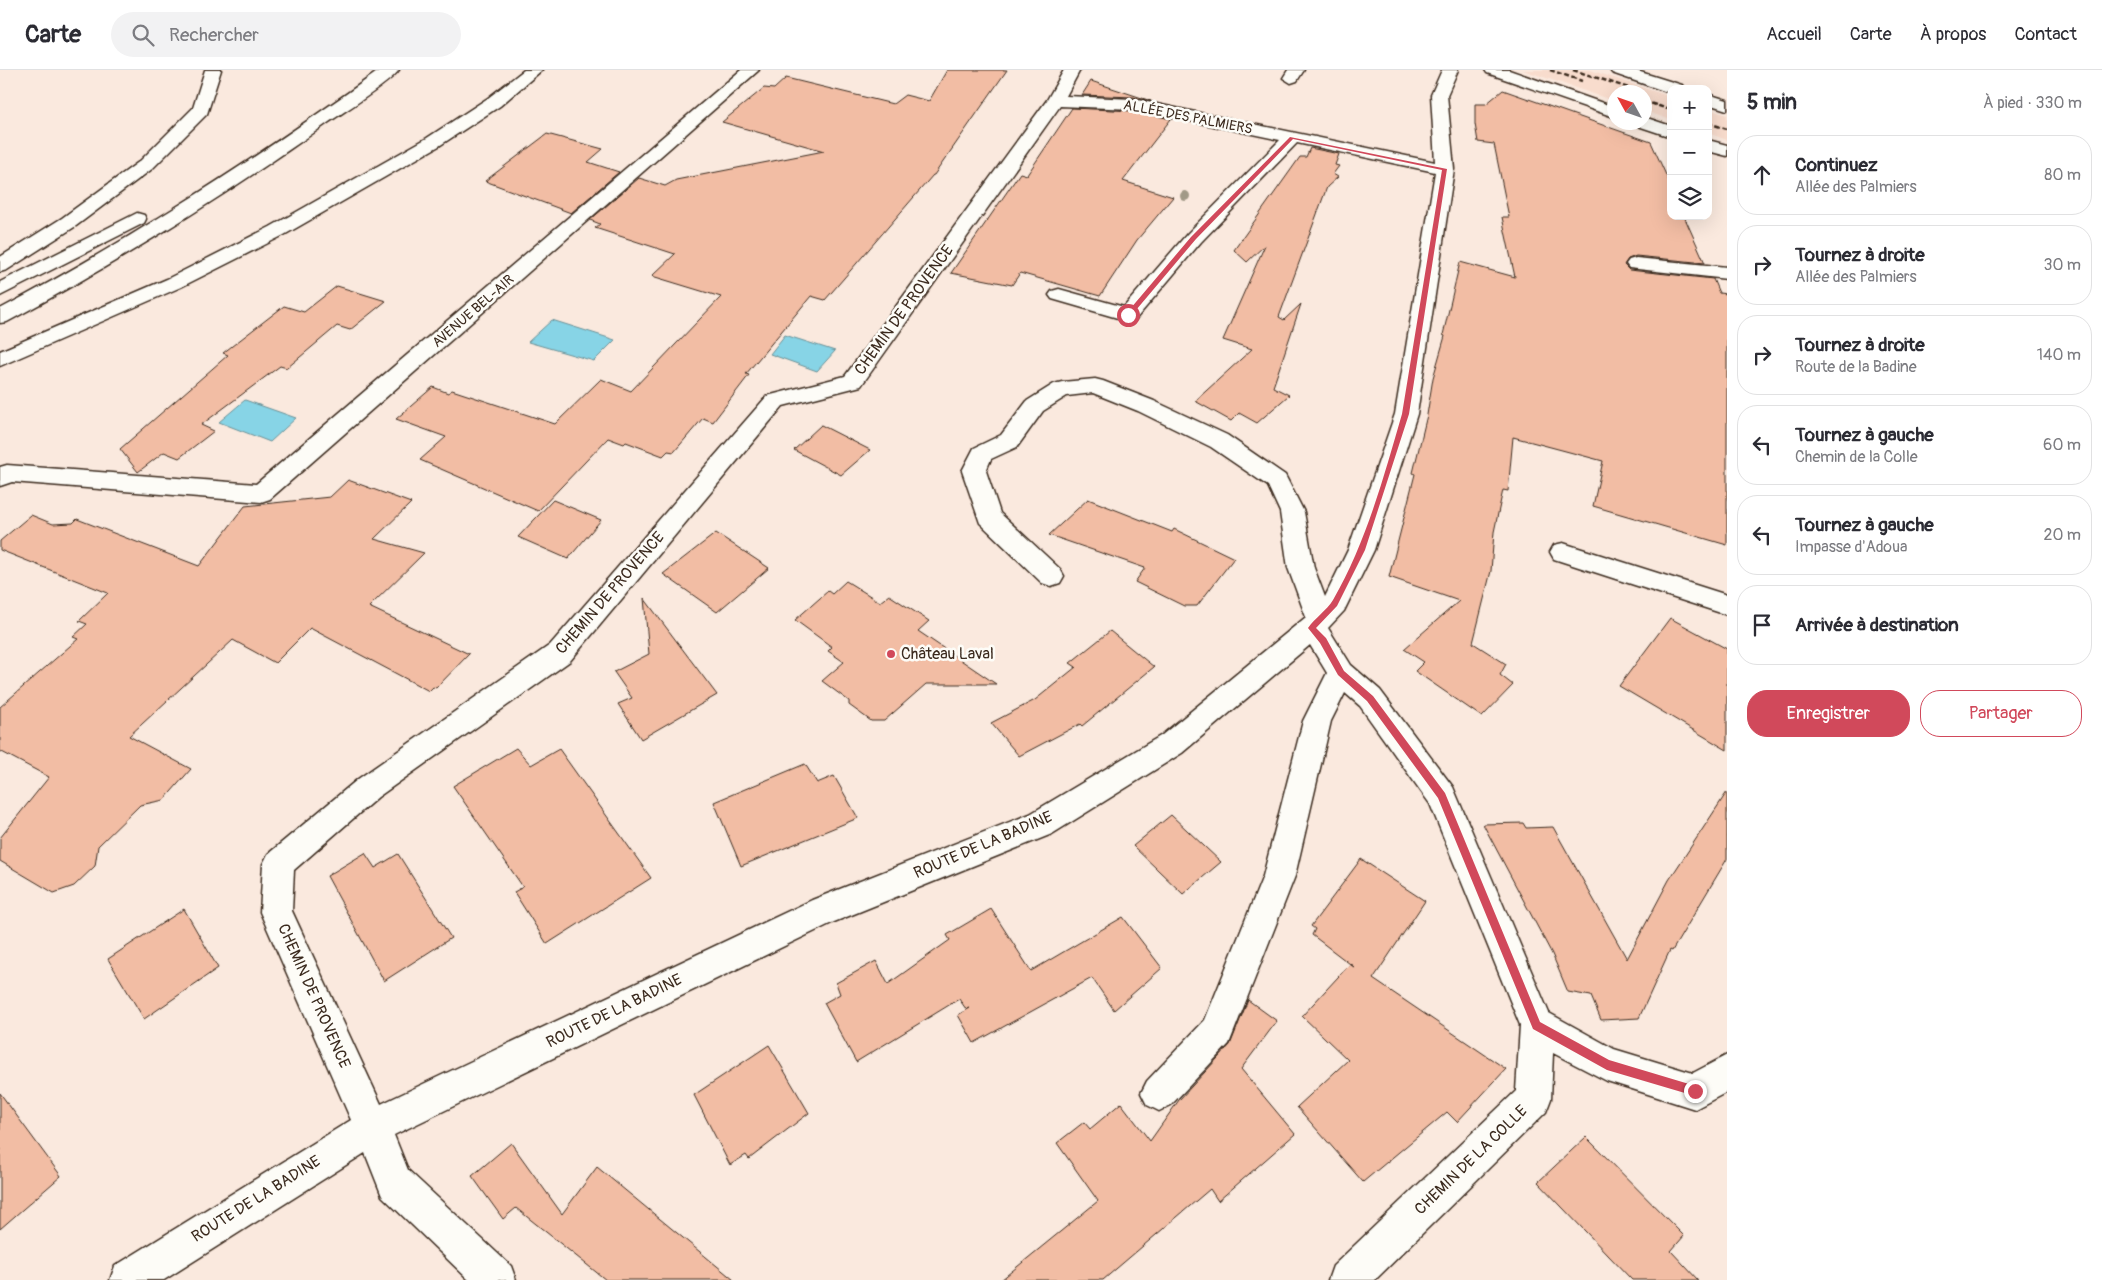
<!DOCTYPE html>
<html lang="fr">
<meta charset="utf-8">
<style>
body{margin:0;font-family:Pangolin,sans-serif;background:#f2f2f3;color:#2b2b33}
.controls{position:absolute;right:15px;top:15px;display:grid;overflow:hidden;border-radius:10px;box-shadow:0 5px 20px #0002}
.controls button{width:45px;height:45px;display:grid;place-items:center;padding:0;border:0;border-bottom:1px solid #e1e1e2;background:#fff;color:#2b2b33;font:25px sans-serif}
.compass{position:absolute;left:1607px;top:15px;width:45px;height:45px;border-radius:50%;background:#fff;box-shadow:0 5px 20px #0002;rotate:310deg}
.stop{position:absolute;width:15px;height:15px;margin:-11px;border:4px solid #d1495b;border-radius:50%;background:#fff}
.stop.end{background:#d1495b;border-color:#fff;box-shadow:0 1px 5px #0008}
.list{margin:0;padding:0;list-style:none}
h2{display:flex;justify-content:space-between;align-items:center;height:65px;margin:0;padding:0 20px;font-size:21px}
h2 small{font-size:16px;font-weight:400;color:#7c7c81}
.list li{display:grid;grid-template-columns:32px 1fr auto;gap:15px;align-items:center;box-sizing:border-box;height:80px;margin:0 10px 10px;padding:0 10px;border:1px solid #e1e1e2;border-radius:20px}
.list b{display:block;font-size:19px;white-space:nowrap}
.list p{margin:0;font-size:16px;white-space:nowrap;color:#7c7c81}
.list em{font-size:16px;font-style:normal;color:#7c7c81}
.actions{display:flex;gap:10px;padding:15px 20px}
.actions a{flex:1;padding:11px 0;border:1px solid #d1495b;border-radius:20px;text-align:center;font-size:18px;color:#d1495b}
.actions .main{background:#d1495b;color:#fff}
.icon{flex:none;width:28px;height:28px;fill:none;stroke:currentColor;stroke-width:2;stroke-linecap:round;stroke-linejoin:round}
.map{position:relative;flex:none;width:1727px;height:1210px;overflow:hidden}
header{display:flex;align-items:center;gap:30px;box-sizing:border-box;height:70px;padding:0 25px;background:#fff;border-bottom:1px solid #e1e1e2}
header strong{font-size:24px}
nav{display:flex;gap:28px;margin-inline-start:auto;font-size:18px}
.search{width:350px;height:45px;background:#f2f2f3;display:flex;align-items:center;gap:12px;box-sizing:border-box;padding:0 18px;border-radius:28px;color:#7c7c81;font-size:19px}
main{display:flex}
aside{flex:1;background:#fff}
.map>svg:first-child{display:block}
</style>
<header>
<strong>Carte</strong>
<div class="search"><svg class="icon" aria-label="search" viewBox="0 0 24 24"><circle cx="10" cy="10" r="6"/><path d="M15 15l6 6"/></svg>Rechercher</div>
<nav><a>Accueil</a><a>Carte</a><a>À propos</a><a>Contact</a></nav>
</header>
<main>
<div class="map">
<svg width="1727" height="1210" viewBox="0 0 1727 1210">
<rect width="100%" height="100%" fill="#fae9de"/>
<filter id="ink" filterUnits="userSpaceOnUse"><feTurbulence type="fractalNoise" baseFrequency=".02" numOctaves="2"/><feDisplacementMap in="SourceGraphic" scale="10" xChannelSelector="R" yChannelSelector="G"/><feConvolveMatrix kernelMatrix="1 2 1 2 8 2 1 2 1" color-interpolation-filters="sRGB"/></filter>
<g filter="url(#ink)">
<path fill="#f8dccd" d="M 1523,0 L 1590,0 L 1671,27 L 1671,50 L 1645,41 L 1644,22 L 1614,22 L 1614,31 Z
M 1708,39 L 1727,45 L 1727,70 L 1708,63 Z"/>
<path fill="#87d4e6" stroke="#699096" d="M 552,250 L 615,270 L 594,291 L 528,272 Z
M 785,265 L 835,281 L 817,301 L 770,284 Z
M 245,330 L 296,348 L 270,372 L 219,352 Z"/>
<path fill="#f2bda4" stroke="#3b2a1e" d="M 947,0 L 1007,0 L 934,105 L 933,105 L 825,230 L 811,226 L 746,304 L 749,305 L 713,352 L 703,348 L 674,382 L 668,381 L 663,386 L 626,372 L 624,374 L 608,368 L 538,441 L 420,390 L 446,367 L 396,349 L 433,317 L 448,323 L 452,320 L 555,354 L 601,309 L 631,321 L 721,227 L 652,206 L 675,184 L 595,158 L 600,154 L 590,150 L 639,108 L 665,116 L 676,110 L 824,81 L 722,52 L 764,18 L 774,19 L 786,8 L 893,34 L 905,25 L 929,31 Z
M 1091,11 L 1151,31 L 1133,27 L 1082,25 Z
M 1503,20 L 1651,72 L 1671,116 L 1671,146 L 1684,146 L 1705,193 L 1636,186 L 1628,189 L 1624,195 L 1629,200 L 1713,209 L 1719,223 L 1727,224 L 1727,475 L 1593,436 L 1603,391 L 1513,367 L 1508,421 L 1503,420 L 1494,462 L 1491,501 L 1473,573 L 1506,594 L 1500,605 L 1513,615 L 1482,647 L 1415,601 L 1424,592 L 1404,579 L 1459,531 L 1389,507 L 1415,404 L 1413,403 L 1427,345 L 1433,308 L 1445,266 L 1443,265 L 1460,192 L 1515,207 L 1502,147 L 1509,147 L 1494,74 L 1478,72 L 1475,54 L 1475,34 L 1486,34 Z
M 1072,38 L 1133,41 L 1171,49 L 1123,111 L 1173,127 L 1137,170 L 1100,226 L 1020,203 L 1012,215 L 951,203 L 1020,103 L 1027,105 Z
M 547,64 L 603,79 L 588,92 L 619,102 L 571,143 L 485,111 Z
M 1310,78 L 1339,84 L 1335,95 L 1339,96 L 1333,104 L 1338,107 L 1327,117 L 1279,247 L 1284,250 L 1301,234 L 1273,317 L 1289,325 L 1257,353 L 1239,343 L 1231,351 L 1195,331 L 1252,279 L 1223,270 L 1265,175 L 1247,192 L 1234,180 L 1300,87 L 1306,87 Z
M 337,216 L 386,231 L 350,260 L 337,256 L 287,298 L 280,296 L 201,355 L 214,361 L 179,388 L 164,382 L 138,402 L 120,379 L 228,285 L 223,283 L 284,236 L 304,242 Z
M 821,355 L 870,380 L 841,405 L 794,380 Z
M 348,410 L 411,433 L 374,469 L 424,483 L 369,537 L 469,584 L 436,618 L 433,617 L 429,621 L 310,558 L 275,593 L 233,570 L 129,666 L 191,699 L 164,730 L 140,735 L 98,776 L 95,796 L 74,816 L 54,823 L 0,791 L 0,768 L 49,707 L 0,681 L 0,637 L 78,569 L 73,567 L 87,554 L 79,551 L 108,523 L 0,480 L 0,471 L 31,445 L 53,454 L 73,453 L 77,449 L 199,496 L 245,436 L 330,427 Z
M 1088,429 L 1172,462 L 1174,459 L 1234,488 L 1197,536 L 1184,536 L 1135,512 L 1145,498 L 1049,465 Z
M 553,430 L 601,450 L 568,489 L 518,467 Z
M 716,463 L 769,498 L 717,542 L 663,504 Z
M 846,511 L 880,532 L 889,525 L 929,551 L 918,561 L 996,614 L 926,614 L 884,651 L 871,651 L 849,635 L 849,631 L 822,611 L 844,592 L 828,581 L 832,577 L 795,550 L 828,521 L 832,524 Z
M 644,528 L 717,625 L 641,669 L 618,634 L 632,628 L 614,602 L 649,584 Z
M 1670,548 L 1727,579 L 1727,680 L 1619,616 Z
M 1110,561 L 1154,597 L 1082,656 L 1080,654 L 1019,686 L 991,653 L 1035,630 L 1076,597 L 1070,593 Z
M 516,678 L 531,695 L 559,679 L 651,808 L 547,874 L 514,822 L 523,817 L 453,716 Z
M 805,694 L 817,713 L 834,706 L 858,748 L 741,796 L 714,732 Z
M 1727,722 L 1727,789 L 1672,881 L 1670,880 L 1639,948 L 1601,950 L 1591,926 L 1568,922 L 1552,884 L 1483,754 L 1523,753 L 1526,758 L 1553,757 L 1627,889 L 1669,810 Z
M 1171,745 L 1221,792 L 1183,824 L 1133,776 Z
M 365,783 L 375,798 L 398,784 L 451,868 L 384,911 L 327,806 Z
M 1361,789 L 1425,831 L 1373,909 L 1506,999 L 1457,1052 L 1447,1042 L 1363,1112 L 1297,1037 L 1348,990 L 1302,946 L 1350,894 L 1354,897 L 1312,865 L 1315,859 L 1311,856 Z
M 184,839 L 218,898 L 144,949 L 108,889 Z
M 991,839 L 1031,901 L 1123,847 L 1162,898 L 1114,940 L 1092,908 L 974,973 L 958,945 L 969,938 L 966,939 L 959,929 L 856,992 L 824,933 L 840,924 L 836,913 L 876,891 L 888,914 L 950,870 L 947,865 Z
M 1248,930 L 1277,951 L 1241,999 L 1295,1064 L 1218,1131 L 1210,1119 L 1103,1210 L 1001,1210 L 1098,1131 L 1057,1073 L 1084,1052 L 1090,1059 L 1121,1033 L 1150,1071 L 1179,1030 L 1230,975 Z
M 769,975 L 809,1043 L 749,1089 L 746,1085 L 730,1095 L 694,1025 Z
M 0,1023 L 61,1106 L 0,1159 Z
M 1586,1067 L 1684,1166 L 1671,1181 L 1698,1210 L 1632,1210 L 1538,1112 Z
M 511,1073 L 562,1144 L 597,1097 L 734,1210 L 606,1210 L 516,1138 L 503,1149 L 472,1106 Z"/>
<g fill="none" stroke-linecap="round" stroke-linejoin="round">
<g stroke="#3b2a1e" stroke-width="3">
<path id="minor" d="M 741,0 L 759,0 L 270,429 L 261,432 L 12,412 L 0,416 L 0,397 L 7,395 L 256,414 Z
M 1064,0 L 1080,0 L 1066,26 L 1133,29 L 1435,92 L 1431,25 L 1442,0 L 1458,0 L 1447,25 L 1454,99 L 1417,344 L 1374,480 L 1344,541 L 1328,558 L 1351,595 L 1380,620 L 1453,717 L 1549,943 L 1614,979 L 1693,1003 L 1727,985 L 1727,1022 L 1695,1039 L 1607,1011 L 1553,983 L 1551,1029 L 1546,1042 L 1375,1210 L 1328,1210 L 1333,1196 L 1516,1021 L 1520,955 L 1430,734 L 1360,636 L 1345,623 L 1331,651 L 1295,806 L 1229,974 L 1171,1035 L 1159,1041 L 1147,1035 L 1141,1023 L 1147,1011 L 1205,950 L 1263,806 L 1303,651 L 1327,603 L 1310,575 L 1182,683 L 1052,764 L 834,852 L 394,1065 L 408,1100 L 511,1196 L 516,1210 L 469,1210 L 382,1126 L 365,1083 L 164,1210 L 110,1210 L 115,1196 L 351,1050 L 260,842 L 263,794 L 268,784 L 358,709 L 550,575 L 767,326 L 845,306 L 1047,30 ZM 1060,36 L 1133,39 L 1280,70 L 1187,164 L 1124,237 L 1059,219 L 1052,221 L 1049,225 L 1052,229 L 1128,251 L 1135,250 L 1201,172 L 1297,73 L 1435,102 L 1395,344 L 1348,480 L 1325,527 L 1314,498 L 1304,442 L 1285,405 L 1227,365 L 1154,331 L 1103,311 L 1095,309 L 1062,312 L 1054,314 L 1027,331 L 1001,365 L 974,378 L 962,401 L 980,453 L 1042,513 L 1051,516 L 1060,513 L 1064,506 L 1060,499 L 1000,443 L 986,401 L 991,389 L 1017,377 L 1043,341 L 1067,326 L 1093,323 L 1138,341 L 1211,377 L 1268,416 L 1280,442 L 1288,498 L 1306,547 L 1162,665 L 1030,744 L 812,830 L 381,1034 L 292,841 L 294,800 L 378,727 L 570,591 L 783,336 L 861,316 Z
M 1288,0 L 1304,0 L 1297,11 L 1291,13 L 1283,8 Z
M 1485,0 L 1509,0 L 1614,37 L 1614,47 L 1487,3 Z
M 1644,47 L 1671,56 L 1671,67 L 1638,56 L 1636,52 L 1644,52 Z
M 1708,70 L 1727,75 L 1727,86 L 1708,81 Z
M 1636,188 L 1727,197 L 1727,209 L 1629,198 L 1626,194 L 1629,190 Z
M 1563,473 L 1727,525 L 1727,545 L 1554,489 L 1550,482 L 1554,475 Z"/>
</g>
<g stroke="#3b2a1e" stroke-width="3">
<path id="major" d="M 1610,0 L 1634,0 L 1682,15 L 1684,19 L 1671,19 L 1670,23 L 1612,3 Z
M 1708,24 L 1727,30 L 1727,40 L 1708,34 Z"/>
</g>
<g stroke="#3b2a1e" stroke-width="3">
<path id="highway" d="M 205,0 L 221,0 L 207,44 L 152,99 L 76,156 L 7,200 L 0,202 L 0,187 L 62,148 L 140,91 L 193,38 Z
M 380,0 L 399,0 C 390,13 345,41 329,52 C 226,125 119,192 7,252 L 0,253 L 0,239 C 133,169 258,87 380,0 Z
M 524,0 L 542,0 L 500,36 L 439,76 L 284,165 L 181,217 L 0,296 L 0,281 L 167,209 L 270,157 L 427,68 L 488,28 Z
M 137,143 L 144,145 L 146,149 L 144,153 L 0,226 L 0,212 Z"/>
</g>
<use href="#minor" fill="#fdfcf7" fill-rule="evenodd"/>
<use href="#major" fill="#fdfcf7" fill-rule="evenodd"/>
<use href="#highway" fill="#fdfcf7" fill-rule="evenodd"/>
<path stroke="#3b2a1e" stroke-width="2.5" stroke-dasharray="5 2.5" stroke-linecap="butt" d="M 1550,0 L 1582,11
M 1573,0 L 1641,22
M 1644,31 L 1671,40
M 1708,53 L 1727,59"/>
</g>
<circle fill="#a19987" cx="1185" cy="126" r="5"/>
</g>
<path fill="#d1495b" d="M 1290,67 L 1447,99 L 1409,344 L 1365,480 L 1337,536 L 1316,558 L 1326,568 L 1344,601 L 1373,626 L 1445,723 L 1540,952 L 1609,990 L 1699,1017 L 1699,1024 L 1695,1026 L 1607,1000 L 1533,959 L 1438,728 L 1367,631 L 1338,605 L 1320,573 L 1308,558 C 1315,548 1327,540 1333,530 C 1366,473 1384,406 1402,344 L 1442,100 L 1293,69 L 1196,169 L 1131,246 L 1125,245 L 1191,167 Z"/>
<circle fill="#d1495b" stroke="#fdfcf7" stroke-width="2" cx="891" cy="584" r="5"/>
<g text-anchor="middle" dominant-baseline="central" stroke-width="5" stroke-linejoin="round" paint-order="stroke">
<g font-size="14" fill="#3b2a1e" stroke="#fdfcf7">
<text transform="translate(1188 47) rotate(11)">ALLÉE DES PALMIERS</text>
<text transform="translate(473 241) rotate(-41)">AVENUE BEL-AIR</text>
</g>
<g font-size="16" fill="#3b2a1e" stroke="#fdfcf7">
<text transform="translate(904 240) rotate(-54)">CHEMIN DE PROVENCE</text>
<text transform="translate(610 523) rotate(-49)">CHEMIN DE PROVENCE</text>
<text transform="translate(983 775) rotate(-23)">ROUTE DE LA BADINE</text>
<text transform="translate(314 926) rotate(66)">CHEMIN DE PROVENCE</text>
<text transform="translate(614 941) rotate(-26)">ROUTE DE LA BADINE</text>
<text transform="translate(1471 1090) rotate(-44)">CHEMIN DE LA COLLE</text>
<text transform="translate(256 1129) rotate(-32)">ROUTE DE LA BADINE</text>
</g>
<g font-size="16" fill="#3b2a1e" stroke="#fdfcf7" text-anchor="start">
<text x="901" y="584">Château Laval</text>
</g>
</g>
</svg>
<div class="controls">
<button>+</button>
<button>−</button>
<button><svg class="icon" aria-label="layers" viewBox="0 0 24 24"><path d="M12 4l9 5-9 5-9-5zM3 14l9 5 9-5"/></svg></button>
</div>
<svg class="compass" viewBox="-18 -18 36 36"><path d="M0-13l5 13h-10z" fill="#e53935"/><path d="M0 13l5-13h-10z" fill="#7c7c81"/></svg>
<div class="stop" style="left:1128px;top:245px"></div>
<div class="stop end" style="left:1695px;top:1021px"></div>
</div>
<aside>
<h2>5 min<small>À pied · 330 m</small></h2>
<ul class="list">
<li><svg class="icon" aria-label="ahead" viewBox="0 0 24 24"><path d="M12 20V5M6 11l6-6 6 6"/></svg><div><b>Continuez</b><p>Allée des Palmiers</p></div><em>80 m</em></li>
<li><svg class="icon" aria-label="right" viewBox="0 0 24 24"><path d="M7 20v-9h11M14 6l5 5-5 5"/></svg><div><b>Tournez à droite</b><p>Allée des Palmiers</p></div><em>30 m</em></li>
<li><svg class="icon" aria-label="right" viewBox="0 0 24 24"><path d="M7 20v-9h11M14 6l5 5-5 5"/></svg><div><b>Tournez à droite</b><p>Route de la Badine</p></div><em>140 m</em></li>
<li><svg class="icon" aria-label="left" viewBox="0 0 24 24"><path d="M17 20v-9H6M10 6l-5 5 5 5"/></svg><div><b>Tournez à gauche</b><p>Chemin de la Colle</p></div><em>60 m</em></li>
<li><svg class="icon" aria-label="left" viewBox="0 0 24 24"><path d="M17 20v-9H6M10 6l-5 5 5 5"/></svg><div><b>Tournez à gauche</b><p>Impasse d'Adoua</p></div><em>20 m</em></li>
<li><svg class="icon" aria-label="arrive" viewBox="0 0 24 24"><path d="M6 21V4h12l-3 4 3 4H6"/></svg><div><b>Arrivée à destination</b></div></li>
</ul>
<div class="actions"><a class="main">Enregistrer</a><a>Partager</a></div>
</aside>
</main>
